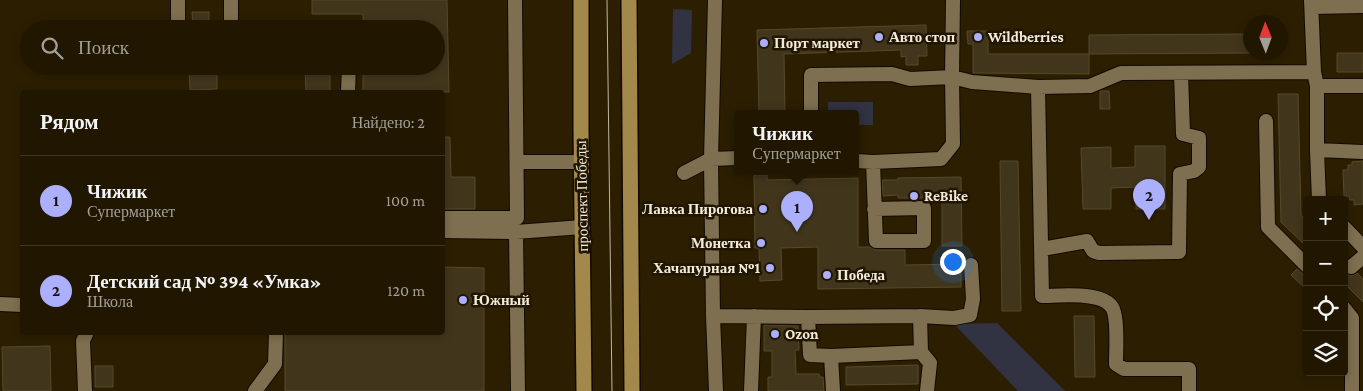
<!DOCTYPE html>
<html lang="ru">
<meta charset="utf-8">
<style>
body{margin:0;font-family:"Crimson Pro",serif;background:#29200b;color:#f1f3f6}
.controls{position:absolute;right:15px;bottom:15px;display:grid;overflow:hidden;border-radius:5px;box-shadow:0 2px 8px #0003}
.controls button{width:45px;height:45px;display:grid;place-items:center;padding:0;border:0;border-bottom:1px solid #3e3623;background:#211701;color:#f1f3f6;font:25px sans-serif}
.compass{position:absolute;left:1243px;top:15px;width:45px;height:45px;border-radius:50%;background:#211701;box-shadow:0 2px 8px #0003;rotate:359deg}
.you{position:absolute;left:952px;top:261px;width:18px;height:18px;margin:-12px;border:4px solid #fff;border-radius:50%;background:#1a73e8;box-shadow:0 0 0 8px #1a73e833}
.badge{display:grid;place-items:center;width:32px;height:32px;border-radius:50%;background:#acaffb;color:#111;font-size:16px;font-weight:700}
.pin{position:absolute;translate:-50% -41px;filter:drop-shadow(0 1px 2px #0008)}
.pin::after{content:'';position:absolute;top:26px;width:18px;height:15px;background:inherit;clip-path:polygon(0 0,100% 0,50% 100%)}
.popup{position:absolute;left:734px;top:110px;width:125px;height:65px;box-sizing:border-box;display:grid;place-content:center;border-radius:5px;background:#211701;filter:drop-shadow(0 1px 4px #0005);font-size:16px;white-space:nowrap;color:#a29f99}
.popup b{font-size:19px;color:#f1f3f6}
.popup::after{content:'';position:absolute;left:50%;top:100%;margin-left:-10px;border:10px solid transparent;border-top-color:#211701}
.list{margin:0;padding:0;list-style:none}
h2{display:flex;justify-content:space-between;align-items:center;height:65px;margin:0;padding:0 20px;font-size:21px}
h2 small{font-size:16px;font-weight:400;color:#a29f99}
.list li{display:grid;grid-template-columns:32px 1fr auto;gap:15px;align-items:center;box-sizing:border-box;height:90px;padding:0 20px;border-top:1px solid #3e3623}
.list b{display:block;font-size:19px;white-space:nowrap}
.list p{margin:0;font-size:16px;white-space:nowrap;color:#a29f99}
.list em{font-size:16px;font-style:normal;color:#a29f99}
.icon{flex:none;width:28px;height:28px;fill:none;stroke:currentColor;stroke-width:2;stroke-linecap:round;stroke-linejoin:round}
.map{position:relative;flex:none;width:1363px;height:391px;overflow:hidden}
.search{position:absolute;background:#211701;box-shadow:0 2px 8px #0003;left:20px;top:20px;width:425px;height:55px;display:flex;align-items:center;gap:12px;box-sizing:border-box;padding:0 18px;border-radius:28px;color:#a29f99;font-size:19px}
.panel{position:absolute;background:#211701;box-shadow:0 2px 8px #0003;left:20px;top:90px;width:425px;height:245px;border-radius:5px}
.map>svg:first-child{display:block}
</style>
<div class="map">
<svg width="1363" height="391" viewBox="0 0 1363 391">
<rect width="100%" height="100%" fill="#2c1f01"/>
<path fill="#313242" d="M 673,9 L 692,10 L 691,53 L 672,64 Z
M 828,102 L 873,102 L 873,125 L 856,125 L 856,113 L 828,113 Z
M 997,323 L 1065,391 L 1018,391 L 954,324 Z"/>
<path fill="#41361c" stroke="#57492a" d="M 312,0 L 447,0 L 449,92 L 363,92 L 363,66 L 436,66 L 436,29 L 363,29 L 363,14 L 312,14 Z
M 192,12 L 209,12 L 209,29 L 193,29 Z
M 926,25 L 927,56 L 918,56 L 918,65 L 906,65 L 906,56 L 901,57 L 901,50 L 784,54 L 785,113 L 759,113 L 757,30 Z
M 967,31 L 988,31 L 988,54 L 1089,54 L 1089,74 L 973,73 L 973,44 L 968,44 Z
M 1250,34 L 1250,53 L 1089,54 L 1089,35 Z
M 1337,53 L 1363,53 L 1363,72 L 1337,72 Z
M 194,66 L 217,67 L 217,89 L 190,90 L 189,68 L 194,68 Z
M 305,66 L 330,66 L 330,92 L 306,92 Z
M 1100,91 L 1109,91 L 1110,109 L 1100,109 Z
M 1278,94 L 1298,94 L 1301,215 L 1307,222 L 1307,247 L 1281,222 Z
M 442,137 L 450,137 L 451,177 L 475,177 L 475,209 L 442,209 Z
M 1135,146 L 1165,146 L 1165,209 L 1136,209 L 1136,187 L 1111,188 L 1111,209 L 1083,209 L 1081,148 L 1111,147 L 1111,168 L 1135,167 Z
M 1000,161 L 1018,161 L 1021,311 L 1002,311 Z
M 1363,161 L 1363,204 L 1354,205 L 1354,200 L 1350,200 L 1349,196 L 1344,196 L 1343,170 L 1348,170 L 1348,165 L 1352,165 L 1352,162 Z
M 754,175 L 767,175 L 767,180 L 858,178 L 858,247 L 870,247 L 876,250 L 905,250 L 905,265 L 961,264 L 961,287 L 818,289 L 818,247 L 781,248 L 782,280 L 760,281 L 759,248 L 755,248 Z
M 961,177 L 962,246 L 942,246 L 942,198 L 898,198 L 898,195 L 883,196 L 882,180 L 898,180 L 898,178 Z
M 442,267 L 484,268 L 484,391 L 285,391 L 285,332 L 442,332 Z
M 1297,269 L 1307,277 L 1307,290 L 1291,275 Z
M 1344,272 L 1352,276 L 1357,273 L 1363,279 L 1363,302 L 1344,283 Z
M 1074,316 L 1094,316 L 1095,377 L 1075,377 Z
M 764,325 L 798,326 L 799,350 L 795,350 L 796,374 L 819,374 L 820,377 L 823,377 L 824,391 L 768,391 L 768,377 L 772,377 L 772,351 L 764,351 Z
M 50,346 L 51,391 L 3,391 L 2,347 Z
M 918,365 L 918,384 L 846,385 L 846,367 Z
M 95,366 L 113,366 L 113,387 L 95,387 Z"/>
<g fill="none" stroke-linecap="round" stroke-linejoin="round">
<g stroke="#120900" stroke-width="16">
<path id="minor" d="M 178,0 L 178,29
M 231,0 L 231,29
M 715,0 L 711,159 L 713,316 L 716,391
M 1312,7 L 1363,6
M 1314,72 L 1317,86 L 1317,150 L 1363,152
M 1317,86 L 1363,86
M 1038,87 L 1042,296 C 1060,296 1109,290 1114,312 C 1118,325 1116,349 1116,364 L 1124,369 L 1189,369 L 1189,391
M 348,92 L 349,66
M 811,113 L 811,75 L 892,74 L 910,79 L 952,77 L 972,82 L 1038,87 L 1090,86 L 1121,73 L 1314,72 L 1311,0
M 1266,121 L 1268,227 L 1307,266
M 1317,150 L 1319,200
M 856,161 L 873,162 L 941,159 L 953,144 L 952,77 L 953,0
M 517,162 L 582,162
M 873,162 C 874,188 875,215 876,241 L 924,241 L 924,208 L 874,209
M 684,173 L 711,159 L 738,158
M 442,218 L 517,218 L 515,0
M 1344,227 L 1363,247
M 442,231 L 516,232 L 582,227
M 516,232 L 518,391
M 1042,249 L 1087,241 L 1093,251 L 1099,253 L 1179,252 L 1180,174 L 1194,171 L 1199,167 L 1199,138 L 1183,134 L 1181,73
M 1351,267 L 1363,257
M 0,304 L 22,305
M 1344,308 L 1352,318 L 1352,391
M 713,316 L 808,317 L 810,355 L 831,356 L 833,391
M 808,317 L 920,316 L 954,318 L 970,315 L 973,299 L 971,265
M 921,352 L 930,363 L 927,391
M 831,356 L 921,352 L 920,316
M 85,391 L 83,341 L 87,332
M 255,391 L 275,364 L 276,332
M 751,391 L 754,316"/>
</g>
<g stroke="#120900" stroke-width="18">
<path id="major" d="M 581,0 L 581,129 L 584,391
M 629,0 L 632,391"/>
</g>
<use href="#minor" stroke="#7d6f4f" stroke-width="14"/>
<use href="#major" stroke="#a2884a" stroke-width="15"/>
<path stroke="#beb4a0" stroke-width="1" d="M 607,0 L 612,391"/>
</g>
<g fill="#acaffb" stroke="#201601" stroke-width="2">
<circle cx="879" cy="37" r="5"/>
<circle cx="978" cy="37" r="5"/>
<circle cx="764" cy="43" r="5"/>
<circle cx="914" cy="196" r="5"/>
<circle cx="763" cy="209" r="5"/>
<circle cx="761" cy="243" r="5"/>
<circle cx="770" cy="268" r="5"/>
<circle cx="827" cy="275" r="5"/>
<circle cx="463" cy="300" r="5"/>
<circle cx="775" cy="334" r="5"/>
</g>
<g text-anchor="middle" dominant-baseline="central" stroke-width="5" stroke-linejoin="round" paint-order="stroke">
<g font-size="15" font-weight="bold" fill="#f3ead9" stroke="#201601" text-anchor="start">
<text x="889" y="37">Авто стоп</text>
<text x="988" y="37">Wildberries</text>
<text x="774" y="43">Порт маркет</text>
<text x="924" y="196">ReBike</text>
<text x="753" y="209" text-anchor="end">Лавка Пирогова</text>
<text x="751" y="243" text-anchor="end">Монетка</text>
<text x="760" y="268" text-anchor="end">Хачапурная №1</text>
<text x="837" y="275">Победа</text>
<text x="473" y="300">Южный</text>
<text x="785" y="334">Ozon</text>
</g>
<g font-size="15" fill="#f3ead9" stroke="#201601">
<text transform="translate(582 196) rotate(-91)">проспект Победы</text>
</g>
</g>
</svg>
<div class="controls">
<button>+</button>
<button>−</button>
<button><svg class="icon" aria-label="locate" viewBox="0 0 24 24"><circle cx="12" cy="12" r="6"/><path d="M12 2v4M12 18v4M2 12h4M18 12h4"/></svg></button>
<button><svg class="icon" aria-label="layers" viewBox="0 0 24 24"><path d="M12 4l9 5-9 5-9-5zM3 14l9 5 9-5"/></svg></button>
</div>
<svg class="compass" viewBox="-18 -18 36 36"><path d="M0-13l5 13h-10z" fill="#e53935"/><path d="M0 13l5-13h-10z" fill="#a29f99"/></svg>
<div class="you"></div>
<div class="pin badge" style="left:797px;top:232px">1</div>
<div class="popup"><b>Чижик</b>Супермаркет</div>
<div class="pin badge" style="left:1149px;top:220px">2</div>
<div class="search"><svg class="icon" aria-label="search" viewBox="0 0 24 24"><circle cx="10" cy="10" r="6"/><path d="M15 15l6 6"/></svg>Поиск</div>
<section class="panel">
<h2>Рядом<small>Найдено: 2</small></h2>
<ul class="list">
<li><span class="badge">1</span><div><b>Чижик</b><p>Супермаркет</p></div><em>100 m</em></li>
<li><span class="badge">2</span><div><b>Детский сад № 394 «Умка»</b><p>Школа</p></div><em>120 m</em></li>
</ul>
</section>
</div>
